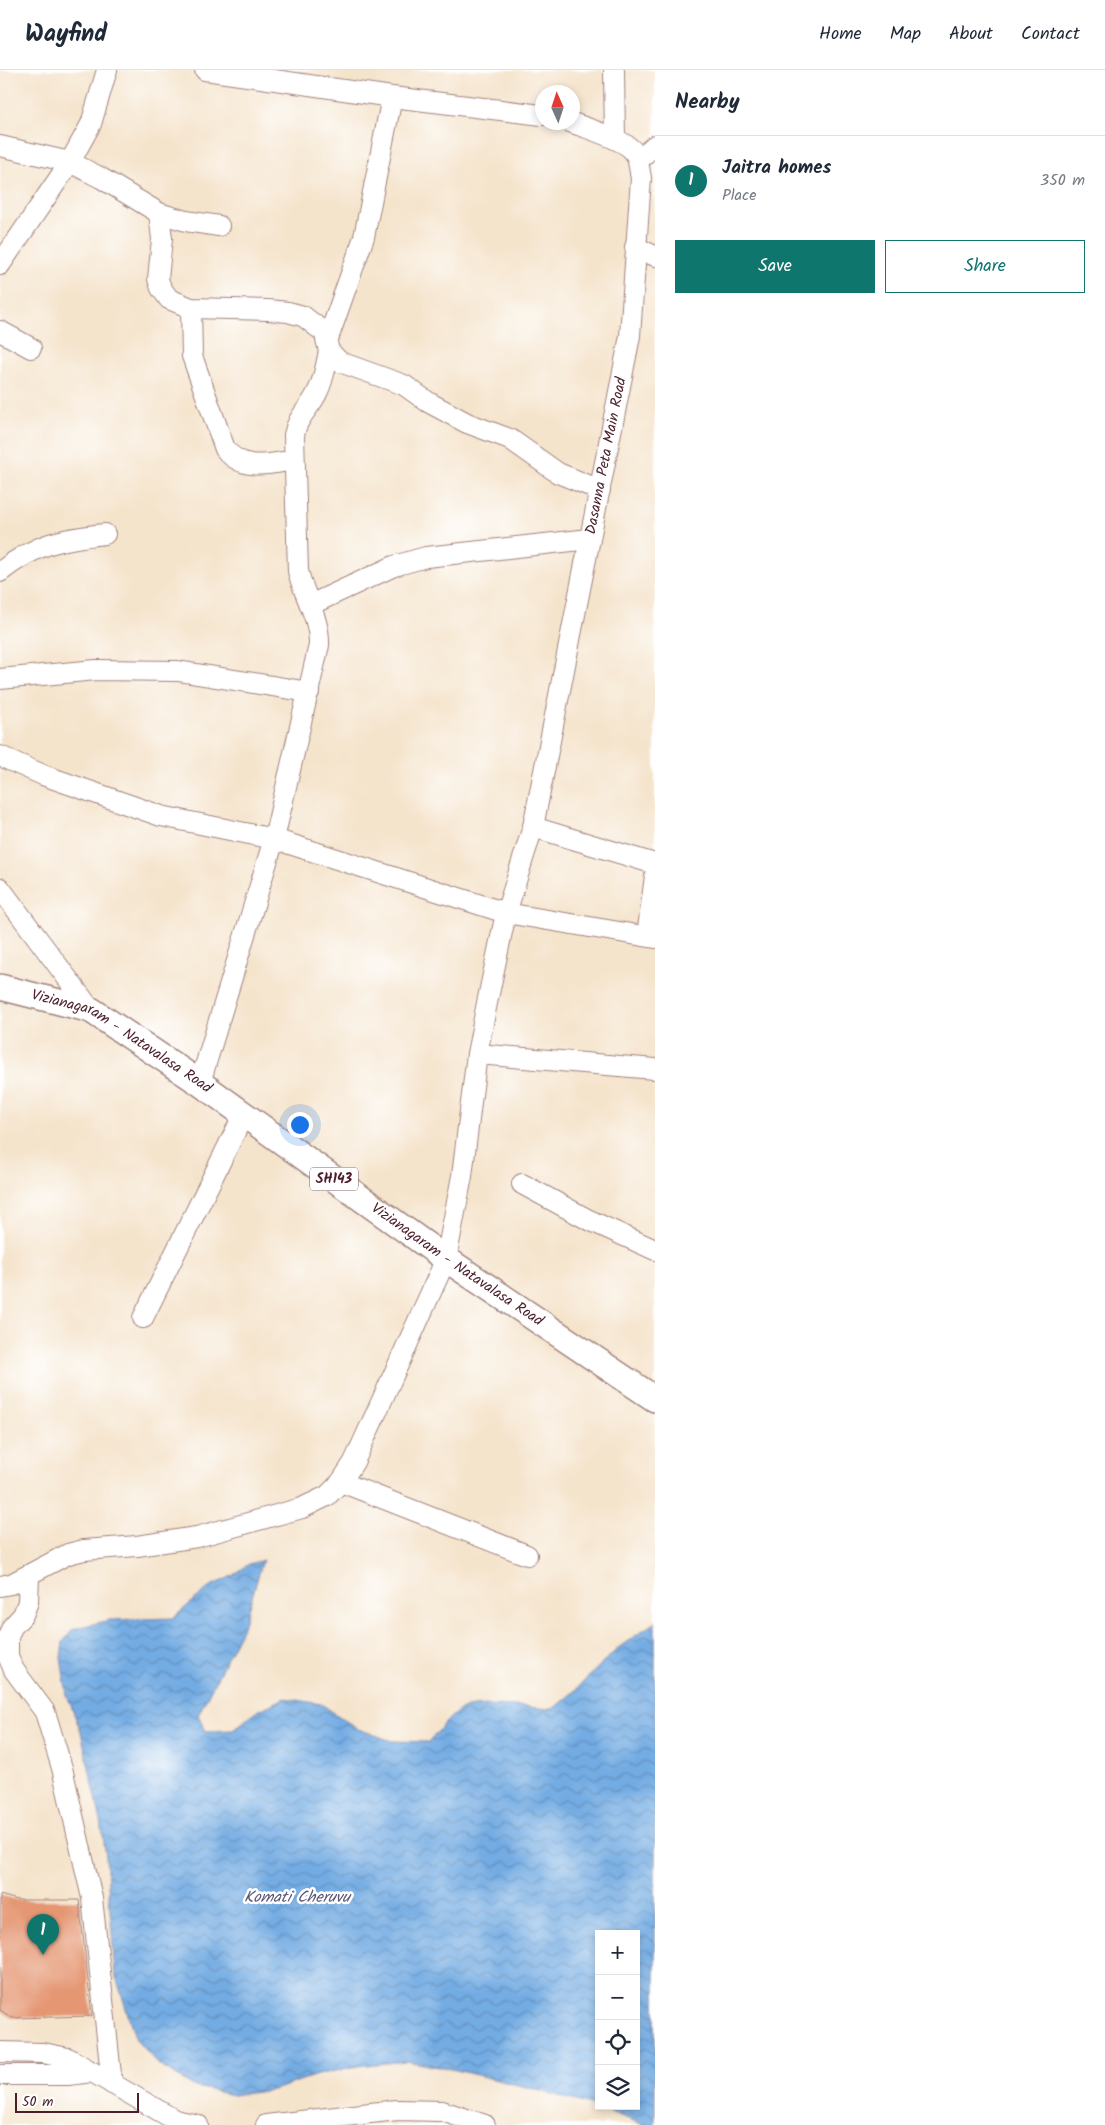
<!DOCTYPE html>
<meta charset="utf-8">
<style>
body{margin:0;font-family:Kalam,sans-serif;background:#f2f2f3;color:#1f2937}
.controls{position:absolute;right:15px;bottom:15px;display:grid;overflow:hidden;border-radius:0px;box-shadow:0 2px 8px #0003}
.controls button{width:45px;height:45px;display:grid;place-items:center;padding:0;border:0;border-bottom:1px solid #e0e1e3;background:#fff;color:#1f2937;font:25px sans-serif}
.compass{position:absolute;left:535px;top:15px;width:45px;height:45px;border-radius:50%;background:#fff;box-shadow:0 2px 8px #0003;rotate:357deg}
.scale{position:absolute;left:15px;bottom:12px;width:124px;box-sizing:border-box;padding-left:5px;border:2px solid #4a1f2b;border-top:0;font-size:14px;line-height:18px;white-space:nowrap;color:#4a1f2b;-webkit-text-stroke:4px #fff;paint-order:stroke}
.you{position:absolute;left:299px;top:1054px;width:18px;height:18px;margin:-12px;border:4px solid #fff;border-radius:50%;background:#1a73e8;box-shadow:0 0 0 8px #1a73e833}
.badge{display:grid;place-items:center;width:32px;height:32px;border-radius:50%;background:#0f766e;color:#fff;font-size:16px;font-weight:700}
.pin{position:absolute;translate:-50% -41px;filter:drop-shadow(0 1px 2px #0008)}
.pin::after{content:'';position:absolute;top:26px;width:18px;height:15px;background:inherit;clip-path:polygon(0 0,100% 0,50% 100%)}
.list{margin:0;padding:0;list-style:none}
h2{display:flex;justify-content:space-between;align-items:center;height:65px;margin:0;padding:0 20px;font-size:21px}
h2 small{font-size:16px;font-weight:400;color:#747a83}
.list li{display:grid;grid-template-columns:32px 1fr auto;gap:15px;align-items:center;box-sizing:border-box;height:90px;padding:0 20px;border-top:1px solid #e0e1e3}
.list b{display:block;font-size:19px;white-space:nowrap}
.list p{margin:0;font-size:16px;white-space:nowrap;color:#747a83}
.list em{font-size:16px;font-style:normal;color:#747a83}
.actions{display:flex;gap:10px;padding:15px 20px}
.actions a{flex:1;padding:11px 0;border:1px solid #0f766e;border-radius:0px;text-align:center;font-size:18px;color:#0f766e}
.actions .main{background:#0f766e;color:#fff}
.icon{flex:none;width:28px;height:28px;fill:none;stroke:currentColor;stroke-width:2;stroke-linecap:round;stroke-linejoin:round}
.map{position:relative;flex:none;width:655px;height:2055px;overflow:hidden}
header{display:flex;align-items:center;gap:30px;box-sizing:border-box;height:70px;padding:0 25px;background:#fff;border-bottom:1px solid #e0e1e3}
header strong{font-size:24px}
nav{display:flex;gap:28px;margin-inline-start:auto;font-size:18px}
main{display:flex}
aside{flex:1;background:#fff}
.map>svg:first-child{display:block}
</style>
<header>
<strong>Wayfind</strong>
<nav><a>Home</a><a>Map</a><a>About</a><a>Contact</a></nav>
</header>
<main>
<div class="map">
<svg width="655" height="2055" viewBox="0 0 655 2055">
<defs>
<pattern id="water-waves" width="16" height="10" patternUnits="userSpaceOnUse" patternTransform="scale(1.25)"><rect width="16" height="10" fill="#73ace3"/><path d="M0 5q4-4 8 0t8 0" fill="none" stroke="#608bb8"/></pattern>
</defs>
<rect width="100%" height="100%" fill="#fff"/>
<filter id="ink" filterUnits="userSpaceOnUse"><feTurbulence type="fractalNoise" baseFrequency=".02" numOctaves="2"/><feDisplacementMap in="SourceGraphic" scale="10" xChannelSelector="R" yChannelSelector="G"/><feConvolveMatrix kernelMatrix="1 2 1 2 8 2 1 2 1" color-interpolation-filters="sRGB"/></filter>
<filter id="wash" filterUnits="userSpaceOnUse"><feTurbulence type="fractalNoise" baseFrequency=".0096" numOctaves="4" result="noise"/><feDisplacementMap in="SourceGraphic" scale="20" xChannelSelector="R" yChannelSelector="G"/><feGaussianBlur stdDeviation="1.12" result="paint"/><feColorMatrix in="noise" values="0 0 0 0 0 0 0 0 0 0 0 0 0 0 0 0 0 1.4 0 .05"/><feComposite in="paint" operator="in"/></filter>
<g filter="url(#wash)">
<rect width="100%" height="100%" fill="#f5e4cc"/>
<path fill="url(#water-waves)" stroke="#5e6687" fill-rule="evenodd" d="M 263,1490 L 243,1557 L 198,1645 L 206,1661 L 233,1660 L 257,1641 L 285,1628 L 321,1634 L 358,1659 L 392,1671 L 429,1672 C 439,1661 449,1646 462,1639 C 477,1631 533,1638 553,1639 L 571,1624 L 618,1578 L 655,1552 L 655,2055 L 645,2055 L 594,2036 L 534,2019 L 456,2000 L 406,1991 L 357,1996 L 317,2005 L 273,2020 L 233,2025 L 195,2017 L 159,1995 L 136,1970 L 115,1904 L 106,1787 L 101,1751 L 81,1662 L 67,1625 L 61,1588 L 63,1572 L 73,1559 L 109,1550 L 173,1548 L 211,1516 L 232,1506 L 249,1494 ZM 599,1864 L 636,1864 L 636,2036 L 599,2036 Z"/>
<g id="blocks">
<path fill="#e59773" d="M 0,1825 L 17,1830 L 79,1830 L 92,1946 L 12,1948 L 0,1940 Z"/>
</g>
</g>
<g filter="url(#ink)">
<use href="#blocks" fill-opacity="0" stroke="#a0827c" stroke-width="1"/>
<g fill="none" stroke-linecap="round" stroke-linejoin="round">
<g stroke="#a0827c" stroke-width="22">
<g id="minor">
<path d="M 205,0 L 392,27 L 542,45"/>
<path d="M 614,0 L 615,69"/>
<path d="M 0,76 L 70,92 L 101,108 L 159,143 L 186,151 L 219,156"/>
<path d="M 638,90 L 655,75"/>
<path d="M 159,143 L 162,169 L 158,209 L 161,218 L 169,229 L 191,238 L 268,240 L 288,242 L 303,246 L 329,266 L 326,269 L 329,281 L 340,292 L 404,315 L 428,332 L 467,353 L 510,369 L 558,403 L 600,420"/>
<path d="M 635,177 L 655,186"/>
<path d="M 0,195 L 70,92 L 91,54 L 107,0"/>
<path d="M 191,238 L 192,286 L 225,379 C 243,402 269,394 294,390"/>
<path d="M 0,261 L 31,278"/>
<path d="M 329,266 L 364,167 L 392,27"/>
<path d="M 0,502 C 37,473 60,469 105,464"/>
<path d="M 310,535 L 394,496 L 426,487 L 590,469"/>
<path d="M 0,609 L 96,600 L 178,601 L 309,622"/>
<path d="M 0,686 L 43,705 L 161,746 L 274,769 L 506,843 L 655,868"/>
<path d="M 533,757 L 655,794"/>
<path d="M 0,818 L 91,940"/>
<path d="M 647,866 L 655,806"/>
<path d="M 477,984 L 655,999"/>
<path d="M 200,1013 L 274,769 L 319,575 C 320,548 304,527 298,501 L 294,365 C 297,347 310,338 317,323 C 324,310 326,295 329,281"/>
<path d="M 522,1114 L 587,1149 L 655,1180"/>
<path d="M 143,1248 L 244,1044"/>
<path d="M 341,1412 L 527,1485"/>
<path d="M 29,1505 L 28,1532 L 23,1545 L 12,1557 L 8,1567 L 8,1586 L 14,1600 L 45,1642 L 62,1698 L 92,1828 L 112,2014"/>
<path id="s1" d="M 0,1516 L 11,1514 L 68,1484 L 84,1480 L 137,1476 L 197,1467 L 302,1438 L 327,1426 L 341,1412 L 354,1392 L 446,1189 L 462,1106 L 477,984 L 487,933 L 506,843 L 533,757 L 630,266 L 641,108 C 639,100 639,88 634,82 C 625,69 585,58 570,52"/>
<path d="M 0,1982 L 43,1983 L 68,1988 L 175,2050 L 198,2055"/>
<path d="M 0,2005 L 68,2005 L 92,2002"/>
<path d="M 266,2055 L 397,2040 L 442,2041 L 485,2055"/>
</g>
</g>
<g stroke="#a0827c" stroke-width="28">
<g id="major">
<path id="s2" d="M 0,917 L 91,940 L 200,1013 L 446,1189 L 655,1329"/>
</g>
</g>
<use href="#minor" stroke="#fff" stroke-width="20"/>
<use href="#major" stroke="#fff" stroke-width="25"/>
</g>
</g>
<g text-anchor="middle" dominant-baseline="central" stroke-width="5" stroke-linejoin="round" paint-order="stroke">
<rect fill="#fff" stroke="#80626b" stroke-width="1" x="310" y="1097.5" width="48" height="23" rx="4"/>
<g font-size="14" font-weight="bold" fill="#4a1f2b">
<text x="334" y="1109">SH143</text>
</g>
<g font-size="15" fill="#4a1f2b" stroke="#fff">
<text stroke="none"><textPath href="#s1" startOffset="1429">Dasanna Peta Main Road</textPath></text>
<text stroke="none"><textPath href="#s2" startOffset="135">Vizianagaram - Natavalasa Road</textPath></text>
<text stroke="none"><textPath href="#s2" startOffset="540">Vizianagaram - Natavalasa Road</textPath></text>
</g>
<g font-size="16" font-style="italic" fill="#5a5775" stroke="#fff">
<text x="297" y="1827">Komati Cheruvu</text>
</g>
</g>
</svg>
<div class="controls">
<button>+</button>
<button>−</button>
<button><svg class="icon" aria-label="locate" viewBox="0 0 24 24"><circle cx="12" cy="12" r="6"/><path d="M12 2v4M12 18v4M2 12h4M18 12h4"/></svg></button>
<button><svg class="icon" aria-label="layers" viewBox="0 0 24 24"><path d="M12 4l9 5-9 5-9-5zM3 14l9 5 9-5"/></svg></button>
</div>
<svg class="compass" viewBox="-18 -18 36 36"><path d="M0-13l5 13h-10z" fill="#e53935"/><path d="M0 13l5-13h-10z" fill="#747a83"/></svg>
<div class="scale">50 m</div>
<div class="you"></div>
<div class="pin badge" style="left:43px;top:1885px">1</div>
</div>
<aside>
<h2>Nearby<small></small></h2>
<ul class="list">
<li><span class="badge">1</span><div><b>Jaitra homes</b><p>Place</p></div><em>350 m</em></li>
</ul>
<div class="actions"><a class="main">Save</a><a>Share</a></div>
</aside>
</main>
